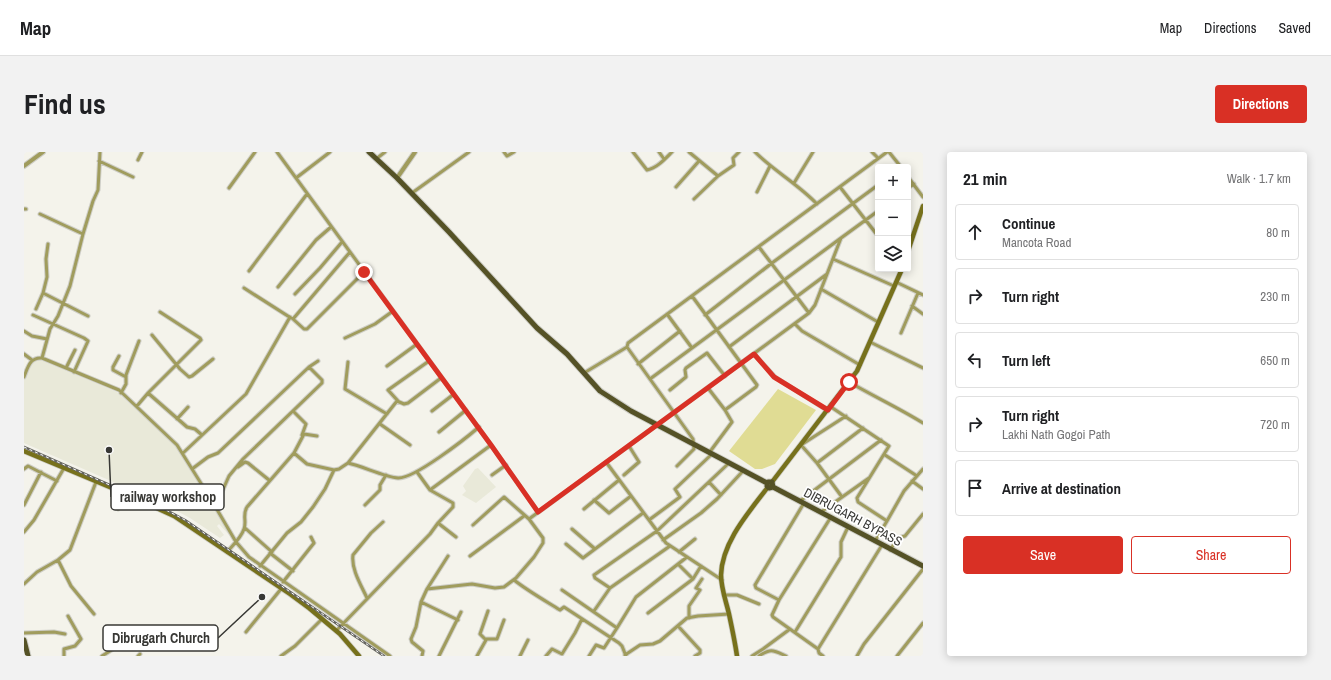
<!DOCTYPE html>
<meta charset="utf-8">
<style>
body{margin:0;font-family:"Archivo Narrow",sans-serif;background:#f2f2f2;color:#202124}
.controls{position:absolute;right:12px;top:12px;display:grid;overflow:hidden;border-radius:4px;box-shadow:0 2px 10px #0003}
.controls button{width:36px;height:36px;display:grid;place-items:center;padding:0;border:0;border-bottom:1px solid #e0e0e0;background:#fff;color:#202124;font:20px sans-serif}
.stop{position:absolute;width:12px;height:12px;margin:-9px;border:3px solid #d93025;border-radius:50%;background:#fff}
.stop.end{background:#d93025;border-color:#fff;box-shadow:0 1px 4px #0008}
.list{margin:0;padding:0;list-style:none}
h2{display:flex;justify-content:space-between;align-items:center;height:52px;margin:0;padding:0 16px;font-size:17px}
h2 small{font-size:13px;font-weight:400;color:#757577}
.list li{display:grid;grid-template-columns:26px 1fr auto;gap:12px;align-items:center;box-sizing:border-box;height:56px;margin:0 8px 8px;padding:0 8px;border:1px solid #e0e0e0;border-radius:4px}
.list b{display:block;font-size:15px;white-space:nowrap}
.list p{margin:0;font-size:13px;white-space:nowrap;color:#757577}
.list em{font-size:13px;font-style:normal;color:#757577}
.actions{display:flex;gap:8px;padding:12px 16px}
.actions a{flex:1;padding:9px 0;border:1px solid #d93025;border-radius:4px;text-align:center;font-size:14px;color:#d93025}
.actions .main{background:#d93025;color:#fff}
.icon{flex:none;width:22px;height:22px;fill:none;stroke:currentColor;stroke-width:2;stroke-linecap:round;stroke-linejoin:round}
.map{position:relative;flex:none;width:899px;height:504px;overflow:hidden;border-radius:4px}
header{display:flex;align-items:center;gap:24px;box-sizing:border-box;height:56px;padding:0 20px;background:#fff;border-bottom:1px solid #e0e0e0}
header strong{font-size:19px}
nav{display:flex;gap:22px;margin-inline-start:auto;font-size:14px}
.intro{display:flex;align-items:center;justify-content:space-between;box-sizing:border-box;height:96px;padding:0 24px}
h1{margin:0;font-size:28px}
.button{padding:10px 18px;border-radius:4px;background:#d93025;color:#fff;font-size:14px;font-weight:700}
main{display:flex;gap:24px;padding:0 24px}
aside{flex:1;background:#fff;border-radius:4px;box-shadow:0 2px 10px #0003}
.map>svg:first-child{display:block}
</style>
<header>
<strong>Map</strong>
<nav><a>Map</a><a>Directions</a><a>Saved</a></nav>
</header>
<div class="intro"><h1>Find us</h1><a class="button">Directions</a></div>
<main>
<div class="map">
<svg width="899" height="504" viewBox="0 0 899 504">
<rect width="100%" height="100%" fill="#f4f3eb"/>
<path fill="#e9e9d9" d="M 15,207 L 93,240 L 153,295 L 204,378 L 205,383 L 195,372 L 193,374 L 200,383 L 196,386 L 166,366 L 142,353 L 0,291 L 0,228 L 9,210 Z
M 454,316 L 472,335 L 452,351 L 438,343 L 442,339 L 439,334 L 451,317 Z"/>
<path fill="#e0dc94" d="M 754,237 L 792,258 L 751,312 L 738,317 L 731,317 L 705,299 Z"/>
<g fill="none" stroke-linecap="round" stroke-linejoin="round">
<g stroke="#cecec7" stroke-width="5">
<path id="minor" d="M 253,0 L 467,293 L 514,360
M 480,0 L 483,4 L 490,0
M 609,0 L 623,18 C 633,16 641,7 648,0
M 635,0 L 640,7
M 665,0 L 694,24 L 710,13 L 709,6 L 715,0
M 731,0 C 750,19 774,32 793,52
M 848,0 L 854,6
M 865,0 L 877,15
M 352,7 L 361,0
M 114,8 L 118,0
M 75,9 L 109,25
M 884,25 L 899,45
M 272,26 L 306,0
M 770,31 L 789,0
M 652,35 L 675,9
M 816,35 L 854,84
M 205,36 L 231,0
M 884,36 L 890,32
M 733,40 L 746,14
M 388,41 L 445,0
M 670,47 L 694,24
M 0,57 L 2,57
M 16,62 L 59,82
M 24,92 L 22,107 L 23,125 L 19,141 L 64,164
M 326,100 L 269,167 L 280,177 L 283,177 L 340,120
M 809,107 L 870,134
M 225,119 L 283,42
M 872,130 L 899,143
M 254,135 L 292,88 L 307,75
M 220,136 L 267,166
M 797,137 L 854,170
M 271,142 L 296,116 L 318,90
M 668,144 L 733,233 L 732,235 L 701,258 L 684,236
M 888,154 L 899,162
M 12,157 L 19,141
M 136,160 L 176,186 L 177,188 L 124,241 L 163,275 L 171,277 L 178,283
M 785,161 L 791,153 L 817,86 L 854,59
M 643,162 L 668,196
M 9,163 L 60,186 L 64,189 L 50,220
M 681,163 L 748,111 L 854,33
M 771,172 L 778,179 L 836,213
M 0,179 L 8,184 L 23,187
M 877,181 L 894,141
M 128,183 L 156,217 L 165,225 L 168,224 L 189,207
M 321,186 L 351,172 L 369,159
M 846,190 L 899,216
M 603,195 L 669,287 L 670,297 L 653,314
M 705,195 L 803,122
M 0,202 L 8,208
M 730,202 L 751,225 L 804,259
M 95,204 L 89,215 L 89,218 L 102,225
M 18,206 L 26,177 L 34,164 L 46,134 L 59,82 L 69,49 L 74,38 L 76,0
M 324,210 L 321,237 L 363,262
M 614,212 L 656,179
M 363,214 L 393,192
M 285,215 L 298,228 L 298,231 L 219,307 L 205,324 L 197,342 L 188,349 L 212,390 L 225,405 L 366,504
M 42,216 L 51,198
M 560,221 L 603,195 L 604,191 L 863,0
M 0,225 C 4,215 6,205 18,206 L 95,238 L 153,293 L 188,349
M 626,227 L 817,86
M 825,230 C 849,244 875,256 899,271
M 646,238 L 662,225 L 661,218 L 662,216 L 683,201 L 701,224
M 97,241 L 102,232 L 102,223 L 115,189
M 374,249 L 364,238 L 405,209
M 113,254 L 124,241
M 807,255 L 865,294 L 833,346 L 834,350 L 863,369 L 851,389
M 269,259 L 282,272 L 278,283
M 408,259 L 430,242
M 153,267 L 164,255
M 356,272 L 386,293
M 415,280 L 442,258
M 159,301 L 222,242 L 266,165
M 270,301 L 280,282 L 293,284
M 685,301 L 708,270 L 701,258
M 861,303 L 893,324
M 582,310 L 642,391 L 698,428
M 324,311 C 338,314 361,325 374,326 C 390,327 441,287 455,275
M 793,311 L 839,276
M 214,315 L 221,310 L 224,311 L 245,328
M 0,317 L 4,314 L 33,329
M 168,317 L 184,305 L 194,301 L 285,215 L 294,209
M 393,320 L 406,338
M 468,323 L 482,313
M 600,323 L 615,310 L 605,294
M 888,329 L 899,337
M 685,330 L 697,343
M 818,345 L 793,311 L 777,293 L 822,264
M 570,348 L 585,361 L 607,344
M 776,349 L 857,288
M 0,353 L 17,320
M 341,353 L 356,338 L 356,333 L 362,323
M 94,357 L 100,341
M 560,357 L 595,328
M 797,360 L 845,326
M 625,368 L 656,345 L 651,337 L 688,302
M 863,369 L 880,339 L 899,317
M 414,371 L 432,385
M 449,373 L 480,345 L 505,367
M 221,376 L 248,400
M 548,377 L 571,397
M 0,380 L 10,368 L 40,316
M 639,388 L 677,361 L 693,347 L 719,319
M 542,392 L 559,406 L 619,361
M 866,398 L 874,386 L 881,384 L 899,362
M 203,400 C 209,393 217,386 220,377 C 223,369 218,363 223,355 L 270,301 L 283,312 L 310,318 L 315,317 L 324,311 L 373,249 L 380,252 L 384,251 L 417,226
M 655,400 L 671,387
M 246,401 L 269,419
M 446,404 L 500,364
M 34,408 L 47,434 L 70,462
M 654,412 L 669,427
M 236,414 L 263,381 L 277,370 L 289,355 L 301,337 L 310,318
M 490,428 C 504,439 520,448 536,458 L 540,455 L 595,491 L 598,494 L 602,504
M 259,430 L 290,391 L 287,385
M 0,432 L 13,420 L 34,408 L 46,398 L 72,330
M 586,436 L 571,426 L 570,423 L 633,379 L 705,311
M 403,437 L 424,404
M 538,438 L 593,476 L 612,445 L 663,405
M 700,443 L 713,443 L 735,452
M 343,446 C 337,433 327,417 329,403 L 347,381 L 359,370
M 755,448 L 732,436 L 731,433 L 780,351
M 397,450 L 434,468
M 570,459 L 586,436 L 646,394
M 624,461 L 669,427 L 677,414
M 665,466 L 665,454 L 676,438 L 672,436 L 678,427
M 654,474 L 676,498 L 676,501 L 671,504
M 312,479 L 406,382 L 414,371 L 429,355 L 429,351 L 406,338 L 467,293
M 222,480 L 257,437
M 771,480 L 817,405 L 817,390 L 824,375
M 0,481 L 30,480 L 41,482
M 462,487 L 473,487 L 480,468
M 794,497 L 858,393
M 601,503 L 616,493 L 629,492 L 636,489 L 663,466 L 674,464 L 705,462
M 40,504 L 40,497 L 51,494 L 57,487 L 44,464
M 78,504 L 97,492 L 98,489 L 95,481
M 114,504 L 116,502
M 257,504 L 271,494 L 298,467
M 398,504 L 399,499 L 388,490 L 387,487 L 392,475 L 397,450 L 403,437 L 448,432 L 471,436 L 480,435 L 492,426 L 510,405 L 519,391 L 519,386 L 505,367 L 785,161 L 735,95
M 415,504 L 437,460
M 453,504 L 462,488 L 456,482 L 464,459
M 496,504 L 504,488
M 522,504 L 528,497 L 538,502 L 551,481 L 558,467
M 565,504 L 572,493 L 580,496 L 593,476
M 728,504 L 739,497 L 766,477
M 735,504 C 747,496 749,498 762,504
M 799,504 L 795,501 L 794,497 L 749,465 L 748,463 L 755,448 L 807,365
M 833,504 L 840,492 L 899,417
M 873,504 L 899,471"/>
</g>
<g stroke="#cecec7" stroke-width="6">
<path id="tertiary" d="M 0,14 L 19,0
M 373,26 L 391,0"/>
</g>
<g stroke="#cecec7" stroke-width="6">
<path id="secondary" d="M 884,99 L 899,54
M 0,299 L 100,341 L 150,364 L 266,442 L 285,456 L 316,482 L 335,504
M 748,330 L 833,219 L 878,117
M 713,504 C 711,490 708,476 705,462 C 702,449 697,436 697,423 C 698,390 725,360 744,335"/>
</g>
<g stroke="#cecec7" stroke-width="7">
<path id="primary" d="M 345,0 L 373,26 L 425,80 L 513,176 L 543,202 L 576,239 L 607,259 L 743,331
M 749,335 L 748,330 L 744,330 L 743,334 L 745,336 L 749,335 L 899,414
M 0,488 L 4,504"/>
</g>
<use href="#minor" stroke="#a09c5d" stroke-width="3"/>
<use href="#tertiary" stroke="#a09c5d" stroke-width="4"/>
<use href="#secondary" stroke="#77711c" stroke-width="4.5"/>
<use href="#primary" stroke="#555226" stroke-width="5"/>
<g stroke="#656560" stroke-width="2.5">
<path id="rail" d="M 0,295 L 142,358 L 161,368 L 360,504"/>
</g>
<use href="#rail" stroke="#fff" stroke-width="1" stroke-dasharray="3" stroke-linecap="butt"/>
</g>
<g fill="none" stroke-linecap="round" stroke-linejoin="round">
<path stroke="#d93025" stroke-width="5" d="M 340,120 L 467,293 L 514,360 L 730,202 L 750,225 L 804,258 L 825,230"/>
</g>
<g text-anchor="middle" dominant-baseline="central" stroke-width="3.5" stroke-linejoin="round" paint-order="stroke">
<g font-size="13" fill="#383835" stroke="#fff">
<text transform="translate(829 365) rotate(28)">DIBRUGARH BYPASS</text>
</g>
</g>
<path fill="none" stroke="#383835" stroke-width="1.5" d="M85 298L87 345M238 445L194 486"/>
<g fill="#383835" stroke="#fff" stroke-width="1.5">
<circle cx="85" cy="298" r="4"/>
<circle cx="238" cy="445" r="4"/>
</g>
<g fill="#fff" stroke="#383835" stroke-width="1.5">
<rect x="87" y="332" width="113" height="26" rx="4"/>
<rect x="79" y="473" width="115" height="26" rx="4"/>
</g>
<g font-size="14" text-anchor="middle" font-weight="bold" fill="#383835">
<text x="144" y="350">railway workshop</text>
<text x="137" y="491">Dibrugarh Church</text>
</g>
</svg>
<div class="controls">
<button>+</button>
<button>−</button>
<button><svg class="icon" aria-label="layers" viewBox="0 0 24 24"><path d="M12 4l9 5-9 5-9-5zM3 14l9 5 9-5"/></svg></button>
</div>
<div class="stop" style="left:825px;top:230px"></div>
<div class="stop end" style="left:340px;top:120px"></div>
</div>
<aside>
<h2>21 min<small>Walk · 1.7 km</small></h2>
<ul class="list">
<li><svg class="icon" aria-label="ahead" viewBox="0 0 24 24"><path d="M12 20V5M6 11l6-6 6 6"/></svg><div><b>Continue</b><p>Mancota Road</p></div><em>80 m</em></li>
<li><svg class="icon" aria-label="right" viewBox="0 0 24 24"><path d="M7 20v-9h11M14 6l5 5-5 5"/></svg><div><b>Turn right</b></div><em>230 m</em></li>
<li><svg class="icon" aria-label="left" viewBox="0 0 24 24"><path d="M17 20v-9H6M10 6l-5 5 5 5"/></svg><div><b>Turn left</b></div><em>650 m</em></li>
<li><svg class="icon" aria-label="right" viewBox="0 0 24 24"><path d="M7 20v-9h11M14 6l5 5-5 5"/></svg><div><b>Turn right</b><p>Lakhi Nath Gogoi Path</p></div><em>720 m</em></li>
<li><svg class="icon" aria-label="arrive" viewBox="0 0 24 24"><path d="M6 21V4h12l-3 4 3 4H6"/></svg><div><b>Arrive at destination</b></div></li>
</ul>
<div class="actions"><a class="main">Save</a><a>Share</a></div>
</aside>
</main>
